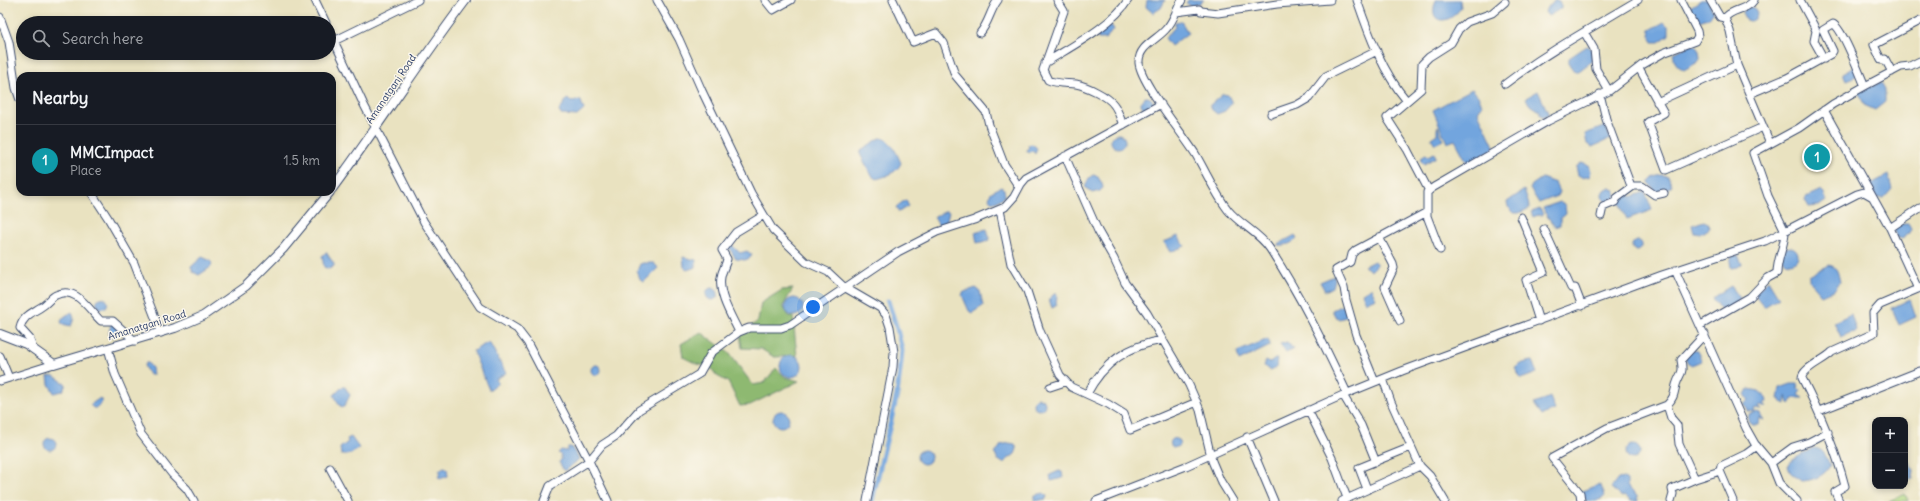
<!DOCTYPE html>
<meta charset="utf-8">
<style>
body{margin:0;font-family:Delius,sans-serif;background:#20242c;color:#f1f3f6}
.controls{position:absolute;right:12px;bottom:12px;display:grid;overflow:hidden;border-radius:8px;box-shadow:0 2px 6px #0003}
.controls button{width:36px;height:36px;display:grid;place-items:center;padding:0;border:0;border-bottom:1px solid #363941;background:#171b24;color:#f1f3f6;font:20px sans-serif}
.you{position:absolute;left:813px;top:307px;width:14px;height:14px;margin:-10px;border:3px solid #fff;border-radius:50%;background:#1a73e8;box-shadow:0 0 0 6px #1a73e833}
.badge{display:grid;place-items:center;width:26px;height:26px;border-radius:50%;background:#c8321e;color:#fff;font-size:13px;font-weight:700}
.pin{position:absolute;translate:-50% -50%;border:2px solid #fff;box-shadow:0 1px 4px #0006}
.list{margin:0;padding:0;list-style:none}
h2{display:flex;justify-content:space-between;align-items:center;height:52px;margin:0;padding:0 16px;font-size:17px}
h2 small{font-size:13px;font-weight:400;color:#9ea1a6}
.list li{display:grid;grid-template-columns:26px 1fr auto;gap:12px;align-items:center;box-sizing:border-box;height:72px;padding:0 16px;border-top:1px solid #363941}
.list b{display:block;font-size:15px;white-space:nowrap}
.list p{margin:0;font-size:13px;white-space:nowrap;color:#9ea1a6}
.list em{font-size:13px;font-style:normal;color:#9ea1a6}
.icon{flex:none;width:22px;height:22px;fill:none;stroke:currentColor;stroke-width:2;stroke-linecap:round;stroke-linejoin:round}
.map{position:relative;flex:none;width:1920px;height:501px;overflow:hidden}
.search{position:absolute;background:#171b24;box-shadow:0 2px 6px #0003;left:16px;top:16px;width:320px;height:44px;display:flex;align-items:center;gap:10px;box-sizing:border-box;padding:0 14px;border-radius:22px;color:#9ea1a6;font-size:15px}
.panel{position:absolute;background:#171b24;box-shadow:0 2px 6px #0003;left:16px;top:72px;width:320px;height:124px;border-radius:12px}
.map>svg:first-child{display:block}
</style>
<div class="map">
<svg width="1920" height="501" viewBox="0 0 1920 501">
<rect width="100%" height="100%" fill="#fbf7ec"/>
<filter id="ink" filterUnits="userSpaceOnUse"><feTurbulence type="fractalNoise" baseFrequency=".025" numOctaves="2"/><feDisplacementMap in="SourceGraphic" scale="8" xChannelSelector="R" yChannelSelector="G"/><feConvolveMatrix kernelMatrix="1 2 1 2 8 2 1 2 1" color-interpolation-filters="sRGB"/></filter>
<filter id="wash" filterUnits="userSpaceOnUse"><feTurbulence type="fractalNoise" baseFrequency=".012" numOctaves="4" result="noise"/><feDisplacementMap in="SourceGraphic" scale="16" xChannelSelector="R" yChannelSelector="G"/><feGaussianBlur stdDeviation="0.9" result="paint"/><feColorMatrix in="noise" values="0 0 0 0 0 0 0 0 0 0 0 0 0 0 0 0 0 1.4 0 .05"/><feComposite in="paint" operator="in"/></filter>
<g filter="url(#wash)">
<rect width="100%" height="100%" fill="#e9e2c0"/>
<path fill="#b3d983" stroke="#678470" d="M 1905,493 L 1908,501 L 1889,501 Z"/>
<path fill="#8eb971" stroke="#547468" d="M 793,289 L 783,306 L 789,316 L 793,317 L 797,356 L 774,357 L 761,349 L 742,348 L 740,334 L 758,321 L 761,303 L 782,290 Z
M 701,332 L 729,353 L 753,385 L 764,383 L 776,368 L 785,377 L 799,381 L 750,405 L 740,406 L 728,382 L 717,376 L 710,367 L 697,364 L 683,357 L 681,344 Z"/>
<path fill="#72a5de" stroke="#466a9e" d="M 1147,0 L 1165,0 L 1161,8 L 1153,13 L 1146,7 Z
M 1188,0 L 1204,0 L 1200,4 L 1191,6 L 1186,3 Z
M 1436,0 L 1460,0 L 1461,7 C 1451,25 1426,26 1436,0 Z
M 1555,0 L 1559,1 L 1562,8 L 1548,16 L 1545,12 L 1547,7 L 1551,5 Z
M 1701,0 L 1708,0 L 1713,12 L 1708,18 L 1699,21 L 1694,18 L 1690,7 Z
M1743 14a7 7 0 1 1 14 0a7 7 0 1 1-14 0Z
M 1181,21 L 1188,33 L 1171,46 L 1165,38 L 1175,27 L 1175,22 Z
M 1664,22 L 1669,27 L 1669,35 L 1659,42 L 1653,42 L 1649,35 L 1650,30 Z
M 1107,26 L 1112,26 L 1114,30 L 1105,39 L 1098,39 L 1097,33 Z
M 1690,45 L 1695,45 L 1699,51 L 1700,59 L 1698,62 L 1684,70 C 1677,66 1673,62 1674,53 Z
M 1587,46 L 1591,48 L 1592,61 L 1579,71 L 1574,71 L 1569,64 L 1569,58 Z
M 1854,67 L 1859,75 L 1846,80 L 1843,73 Z
M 1881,82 L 1885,89 L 1885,102 L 1875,110 L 1864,105 L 1859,92 Z
M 1472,89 L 1479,97 L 1482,105 L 1478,112 L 1495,148 L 1468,164 L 1455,140 L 1447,143 L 1433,110 Z
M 1538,91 L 1549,115 L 1544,117 L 1540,114 L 1540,111 L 1529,104 L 1526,98 Z
M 1223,94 L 1228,95 L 1232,103 L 1225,111 L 1217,114 L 1210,108 L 1210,105 Z
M1141 103a6 6 0 1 1 12 0a6 6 0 1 1-12 0Z
M 567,99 L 572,102 L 576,100 L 581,101 L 584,110 L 577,116 L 561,115 L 559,111 Z
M 1438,126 L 1443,140 L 1435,144 L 1431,138 L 1437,134 L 1437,128 Z
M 1606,126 L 1610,139 L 1592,147 L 1587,144 L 1585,134 Z
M1111 141a7 7 0 1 1 14 0a7 7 0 1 1-14 0Z
M 880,138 C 891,138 897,154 901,163 C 897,173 885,177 876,179 L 872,176 L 860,154 L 861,150 Z
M 1032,144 L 1037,148 L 1035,154 L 1033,151 L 1030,152 L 1026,150 L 1029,147 L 1028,145 Z
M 1434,153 L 1436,157 L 1424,164 L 1420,160 L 1425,154 L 1429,156 Z
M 1581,163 L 1589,165 L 1591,171 L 1590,176 L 1583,178 L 1578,175 L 1576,167 Z
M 1093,175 L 1097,176 L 1102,183 L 1103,188 L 1100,191 L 1092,193 L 1085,187 L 1089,178 Z
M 1662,175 L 1668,176 L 1672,185 L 1666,190 L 1656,193 L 1649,182 L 1654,177 Z
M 1888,175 L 1892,189 L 1884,198 L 1876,198 L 1871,188 L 1871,184 Z
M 1542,178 L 1555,183 L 1559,192 L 1557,196 L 1539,203 L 1530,189 L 1532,185 Z
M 1001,187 L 1004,189 L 1005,196 L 996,202 L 991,201 L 989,199 L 991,192 Z
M1602 195a7 7 0 1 1 14 0a7 7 0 1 1-14 0Z
M 1524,190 L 1530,208 L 1519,213 L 1514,213 L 1508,207 L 1507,202 Z
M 1821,190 L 1824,193 L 1826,201 L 1819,206 L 1809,207 L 1805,200 L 1806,197 Z
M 1645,192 L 1652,210 L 1627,219 L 1619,202 L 1628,193 L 1631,197 Z
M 904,201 L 907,201 L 908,206 L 899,212 L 896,207 Z
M 1560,202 L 1565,205 L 1566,214 L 1560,219 L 1560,225 L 1555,227 L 1545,213 L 1543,208 Z
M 1540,209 L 1543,214 L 1541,216 L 1538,215 L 1533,217 L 1531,212 Z
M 946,211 L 949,212 L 946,223 L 939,226 L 934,217 Z
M 1704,221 L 1708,223 L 1709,228 L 1700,234 L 1694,233 L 1692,225 Z
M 1901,224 L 1908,224 L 1911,229 L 1910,233 L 1902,239 L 1896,237 L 1894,229 Z
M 987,229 L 990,240 L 977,243 L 975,232 Z
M 1295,235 L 1297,239 C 1291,244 1285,246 1277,245 Z
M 1178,236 L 1185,246 L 1170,252 L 1164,242 Z
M1632 246a5 5 0 1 1 10 0a5 5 0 1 1-10 0Z
M 731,244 L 740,253 L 747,251 L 752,255 L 750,258 L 745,260 L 736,259 L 729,248 Z
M1782 255a8 8 0 1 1 16 0a8 8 0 1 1-16 0Z
M 326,252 L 334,264 L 334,266 L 329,269 L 324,267 L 322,256 Z
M 1738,255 L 1742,264 L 1738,267 L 1731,268 L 1730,261 L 1732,256 Z
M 202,257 L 209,260 L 212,263 L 211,267 L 199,275 L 193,272 L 191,267 Z
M 683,257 L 696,260 L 696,267 L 687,270 L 684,267 Z
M 1374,261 L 1376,263 L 1376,266 L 1371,271 L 1364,266 Z
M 643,263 L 654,263 L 658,268 L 644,282 L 640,280 L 637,271 L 640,264 Z
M 1828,265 C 1838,266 1838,274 1840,282 L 1834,290 L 1821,295 L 1809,281 L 1809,276 Z
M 1334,276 L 1335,279 L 1333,287 L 1325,291 L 1320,282 Z
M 1768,280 L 1779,298 L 1764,307 L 1758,300 L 1755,293 Z
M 1731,286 L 1740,298 L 1739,301 L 1723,311 L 1720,309 L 1712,298 Z
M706 294a6 6 0 1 1 12 0a6 6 0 1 1-12 0Z
M 976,288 L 980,291 L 983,306 L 972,313 L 969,311 L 962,295 L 964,292 Z
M 1371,288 L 1376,298 L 1366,302 L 1362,293 Z
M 1054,294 L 1057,294 L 1056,306 L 1052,308 L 1049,299 Z
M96.5 303a5.5 5.5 0 1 1 11 0a5.5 5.5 0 1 1-11 0Z
M785 307a9 9 0 1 1 18 0a9 9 0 1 1-18 0Z
M 1910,299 L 1916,317 L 1899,325 L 1892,308 Z
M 1344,305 L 1349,316 L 1339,319 L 1335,316 L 1332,310 Z
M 72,312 L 74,319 L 71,326 L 62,324 L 61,321 L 65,316 Z
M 1851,314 L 1856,330 L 1853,333 L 1852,332 L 1841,337 L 1834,322 Z
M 111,323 L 117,328 L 117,335 L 114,337 L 110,336 L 109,333 Z
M 1268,339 L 1270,346 L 1239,361 L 1237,352 Z
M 489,342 L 506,373 L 496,379 L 498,383 L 489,390 L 473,351 Z
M 1287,342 L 1293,349 L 1286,353 L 1280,344 Z
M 1692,350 L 1697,351 L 1702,361 L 1691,365 L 1688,364 L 1685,357 Z
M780 366a11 11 0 1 1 22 0a11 11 0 1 1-22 0Z
M 1275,359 L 1277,359 L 1276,368 L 1270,371 L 1264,366 L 1266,361 L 1270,363 Z
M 1532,361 L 1537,373 L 1521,379 L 1515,368 L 1523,363 Z
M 147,362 L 152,368 L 153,375 L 149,375 L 144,366 Z
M591 370a5 5 0 1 1 10 0a5 5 0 1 1-10 0Z
M 48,376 L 54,376 L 66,384 L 63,391 L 54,393 L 49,384 Z
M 1791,384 L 1797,384 L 1798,389 L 1801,390 L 1798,395 L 1803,398 L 1793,398 L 1790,405 L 1786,396 L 1786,404 L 1780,401 L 1780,399 L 1778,399 L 1780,388 Z
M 342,387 L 345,387 L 350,395 L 344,407 L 340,406 L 334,395 Z
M 1749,389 L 1759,391 L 1766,397 L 1767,402 L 1764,403 L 1767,407 L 1760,405 L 1759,407 L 1762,409 L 1755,408 L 1754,412 L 1748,411 L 1744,404 L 1749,401 L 1745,394 Z
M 1550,397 L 1555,410 L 1542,415 L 1534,404 Z
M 100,398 L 102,402 L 97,408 L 93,408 L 90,405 Z
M1033 404a6 6 0 1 1 12 0a6 6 0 1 1-12 0Z
M773 419a8 8 0 1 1 16 0a8 8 0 1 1-16 0Z
M 1757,412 L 1761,414 L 1764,420 L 1759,418 L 1758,424 L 1753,424 L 1748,421 L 1749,414 Z
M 351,437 L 359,448 L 351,454 L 341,455 L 340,448 L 348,442 L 347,439 Z
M44 444a6 6 0 1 1 12 0a6 6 0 1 1-12 0Z
M1170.5 443a4.5 4.5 0 1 1 9 0a4.5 4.5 0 1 1-9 0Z
M 1009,443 L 1015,444 L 1017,449 L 1015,454 L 1003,463 L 997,459 L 995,454 L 1001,445 Z
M1626 452a7 7 0 1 1 14 0a7 7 0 1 1-14 0Z
M 568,447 L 571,447 L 579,459 L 564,471 L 559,462 L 561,460 L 561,456 L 558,453 L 561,450 L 567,451 Z
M 1813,448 C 1824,448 1826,457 1830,465 C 1826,476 1811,481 1801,481 L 1790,472 L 1788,466 L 1791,461 Z
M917 457a7 7 0 1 1 14 0a7 7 0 1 1-14 0Z
M 1908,461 L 1914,470 L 1913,479 L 1905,479 L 1905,463 Z
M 444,467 L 447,468 L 448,476 L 440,479 L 438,477 L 441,473 L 439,470 Z
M 1059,471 L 1062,472 L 1063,478 L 1051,481 L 1050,475 Z
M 1624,478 L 1627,480 L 1627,486 L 1637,496 L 1638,501 L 1631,501 L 1625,496 L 1622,497 L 1611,488 L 1618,479 Z
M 1598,485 L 1601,486 L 1605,496 L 1603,498 L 1596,501 L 1586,501 L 1581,492 Z
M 1044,493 L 1047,496 L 1046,499 L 1035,501 L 1035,495 Z"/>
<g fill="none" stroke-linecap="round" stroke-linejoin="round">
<path stroke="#72a5de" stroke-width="5" d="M 872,501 L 897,395 L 901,362 L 902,350 L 897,329 L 888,301"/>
</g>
</g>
<g filter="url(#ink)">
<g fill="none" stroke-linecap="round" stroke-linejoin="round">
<g stroke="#3a4a6d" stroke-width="9">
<path id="minor" d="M 315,0 L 326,23
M 418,0 L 334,41 L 363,103 L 424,222 L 480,307 L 517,329 L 527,342 L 589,461 L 550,486 L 544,501
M 657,0 L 679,39 L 702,91 L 751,193 L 764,215 L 773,230 L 806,262 L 828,272 L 844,287 L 880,308 L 886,315 L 890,327 L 894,352 L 893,367 L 867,501
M 765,0 L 773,10 L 791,0
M 893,0 L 913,42 L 936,33 L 944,43 L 955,75 L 986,112 L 989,125 L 1004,164 L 1019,187
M 1057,0 L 1064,11 L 1043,70 L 1048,80 C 1057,84 1066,83 1076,84 C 1086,86 1108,96 1114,105 C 1118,110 1120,118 1123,125
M 1182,0 C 1176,10 1174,21 1166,29 C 1157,40 1138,46 1139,63 C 1141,83 1183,134 1196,155 C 1207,174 1215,193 1228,210 C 1240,225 1260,233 1270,249 C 1300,295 1324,344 1347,393
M 1357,0 C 1369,35 1383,73 1407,101
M 1710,0 L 1720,17 L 1725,18
M 1754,0 C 1747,11 1732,8 1725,18 L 1730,31 L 1737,65 L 1770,143
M 1800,0 L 1814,26 L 1816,31 L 1814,41 L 1824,59
M 1176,12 L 1199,9 L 1201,11 L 1218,13 L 1277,4 L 1330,0
M 0,17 L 9,42 L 16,88 L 20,100
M 329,30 L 334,41
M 1584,32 L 1594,49 L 1596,69 L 1609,91
M 980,33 C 989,23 990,10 998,0
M 1045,63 C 1070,47 1113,25 1128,0
M 1639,68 L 1664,113 L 1648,122 L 1666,170 L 1763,127
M 1892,72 L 1885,59 L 1881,60 L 1874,45 L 1920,21
M 1505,84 C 1547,52 1593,27 1638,0
M 1754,92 L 1787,78 L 1831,54 L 1833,51 L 1823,30 L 1833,24 C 1842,27 1860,75 1865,86
M 1600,94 L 1606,119 L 1631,186 L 1642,186 L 1655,195 L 1664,193
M 1657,102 L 1737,65
M 1824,110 L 1890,228 L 1918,289
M 1271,114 L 1297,105 L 1309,98 L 1326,76 L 1377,51
M 1065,156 L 1098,231 L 1114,259 L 1125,283 L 1147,313 L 1189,385 L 1200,410 L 1212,461 L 1220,480 L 1233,501
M 1429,191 L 1407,149 L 1387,118 L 1421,89 L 1422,64 L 1429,57 L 1451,43 L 1459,29 L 1467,22 L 1492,13 L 1505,2
M 91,192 L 108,218 L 134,263 L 161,333
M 1000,210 L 1011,264 L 1027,291 L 1040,331 L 1060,375 L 1071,387 L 1108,404 L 1124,414 L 1130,430 L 1197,402
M 1427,212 L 1427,216 L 1440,250
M 1601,216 L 1603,207 L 1615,202 L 1617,198 L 1632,187
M 1521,217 L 1544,272 L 1526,280 L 1539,321
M 1890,228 L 1920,208
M 1544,229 L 1571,288 L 1575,288 L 1582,306
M 1379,237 L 1393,264 L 1394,268 L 1385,287 L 1400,321
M 1675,270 L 1746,428 L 1755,444 L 1771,463 L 1779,483 L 1797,501
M 1701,325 L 1750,297 L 1768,278 L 1777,273 C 1777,258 1785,246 1785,231 L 1857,194 L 1864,192 L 1871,196
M 739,332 C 732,317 718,295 721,277 C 722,270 726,265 727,259 L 722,250 L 736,232 L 764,215
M 108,348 L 115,374 L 141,434 L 172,474 L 187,489 L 194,501
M 33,349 L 30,339 L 20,328 C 23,316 32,313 41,307 C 47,304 51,297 56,295 C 76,285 89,310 101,321 L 113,321 L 135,341
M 0,356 L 9,378
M 1383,379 L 1391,402 L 1420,466 L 1430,476 L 1445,501
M 0,381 L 54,364
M 1375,382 L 1356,335 L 1346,300 L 1344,288 L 1336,270 L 1350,262 L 1352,254 L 1356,250 L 1427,212 L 1427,192 L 1434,187 L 1548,121 L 1609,91 L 1642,65 L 1663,53 L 1695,41 L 1698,36 L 1697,31 L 1681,0
M 1050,387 L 1065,382
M 1087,394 C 1103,363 1129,345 1163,340
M 1343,395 L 1361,425 L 1376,462
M 1667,405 L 1671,418 L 1677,425 L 1679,444 L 1695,479 L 1720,471
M 1308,410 L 1332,458 L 1347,498
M 1819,411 L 1920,371
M 1247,437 L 1274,501
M 1771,463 L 1793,447 L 1809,442 L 1828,432
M 330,468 L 348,501
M 1367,489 L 1359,468 L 1411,447
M 608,501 L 589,461 L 602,445 L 616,436 L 639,410 L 699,374 L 711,353 L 739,332 L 749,328 L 781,328 L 790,325 L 898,252 L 937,232 L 974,220 L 1005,207 L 1014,197 L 1021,184 L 1026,178 L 1161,104
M 1096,501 L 1186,466 L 1343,395 L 1402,371 L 1662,275 L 1765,241 L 1785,231 L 1768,196 L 1753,153 L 1799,128 L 1833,104 L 1865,86 L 1901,67 L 1910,66 L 1920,61
M 1342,501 L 1420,466
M 1581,501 L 1580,493 L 1552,458 L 1607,428 L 1667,405 C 1674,398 1674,394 1676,385 C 1680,372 1684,375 1681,360 L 1705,334
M 1671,501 L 1673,494 L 1672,489 L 1695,479
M 1733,501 L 1720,471 L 1721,466 L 1746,454 L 1757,446
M 1839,501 L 1835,492 L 1845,486 C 1835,447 1820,413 1802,378 C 1802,368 1825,360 1832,352 L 1874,333 L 1873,313 L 1880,305 L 1920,288"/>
</g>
<g stroke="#3a4a6d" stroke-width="10">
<path id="major" d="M 332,189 C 378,127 419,62 466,0
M 0,334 L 26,344 L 54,364 L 175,328 L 203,316 L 246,286 L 283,249 L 330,192"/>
</g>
<use href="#minor" stroke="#fff" stroke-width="7"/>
<use href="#major" stroke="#fff" stroke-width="8"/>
</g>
</g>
<g text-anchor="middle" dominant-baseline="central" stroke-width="3" stroke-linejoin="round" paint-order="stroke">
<g font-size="10" fill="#1b2f5e" stroke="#fbf7ec">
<text transform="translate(391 89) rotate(-56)">Amanatganj Road</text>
<text transform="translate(147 325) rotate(-17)">Amanatganj Road</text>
</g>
</g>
</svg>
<div class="controls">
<button>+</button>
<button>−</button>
</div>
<div class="you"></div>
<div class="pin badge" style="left:1817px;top:157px;background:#0f9aa8">1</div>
<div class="search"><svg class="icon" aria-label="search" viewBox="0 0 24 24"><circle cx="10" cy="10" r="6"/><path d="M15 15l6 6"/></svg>Search here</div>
<section class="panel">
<h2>Nearby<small></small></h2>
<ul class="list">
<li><span class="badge" style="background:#0f9aa8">1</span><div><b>MMCImpact</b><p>Place</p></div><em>1.5 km</em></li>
</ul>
</section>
</div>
